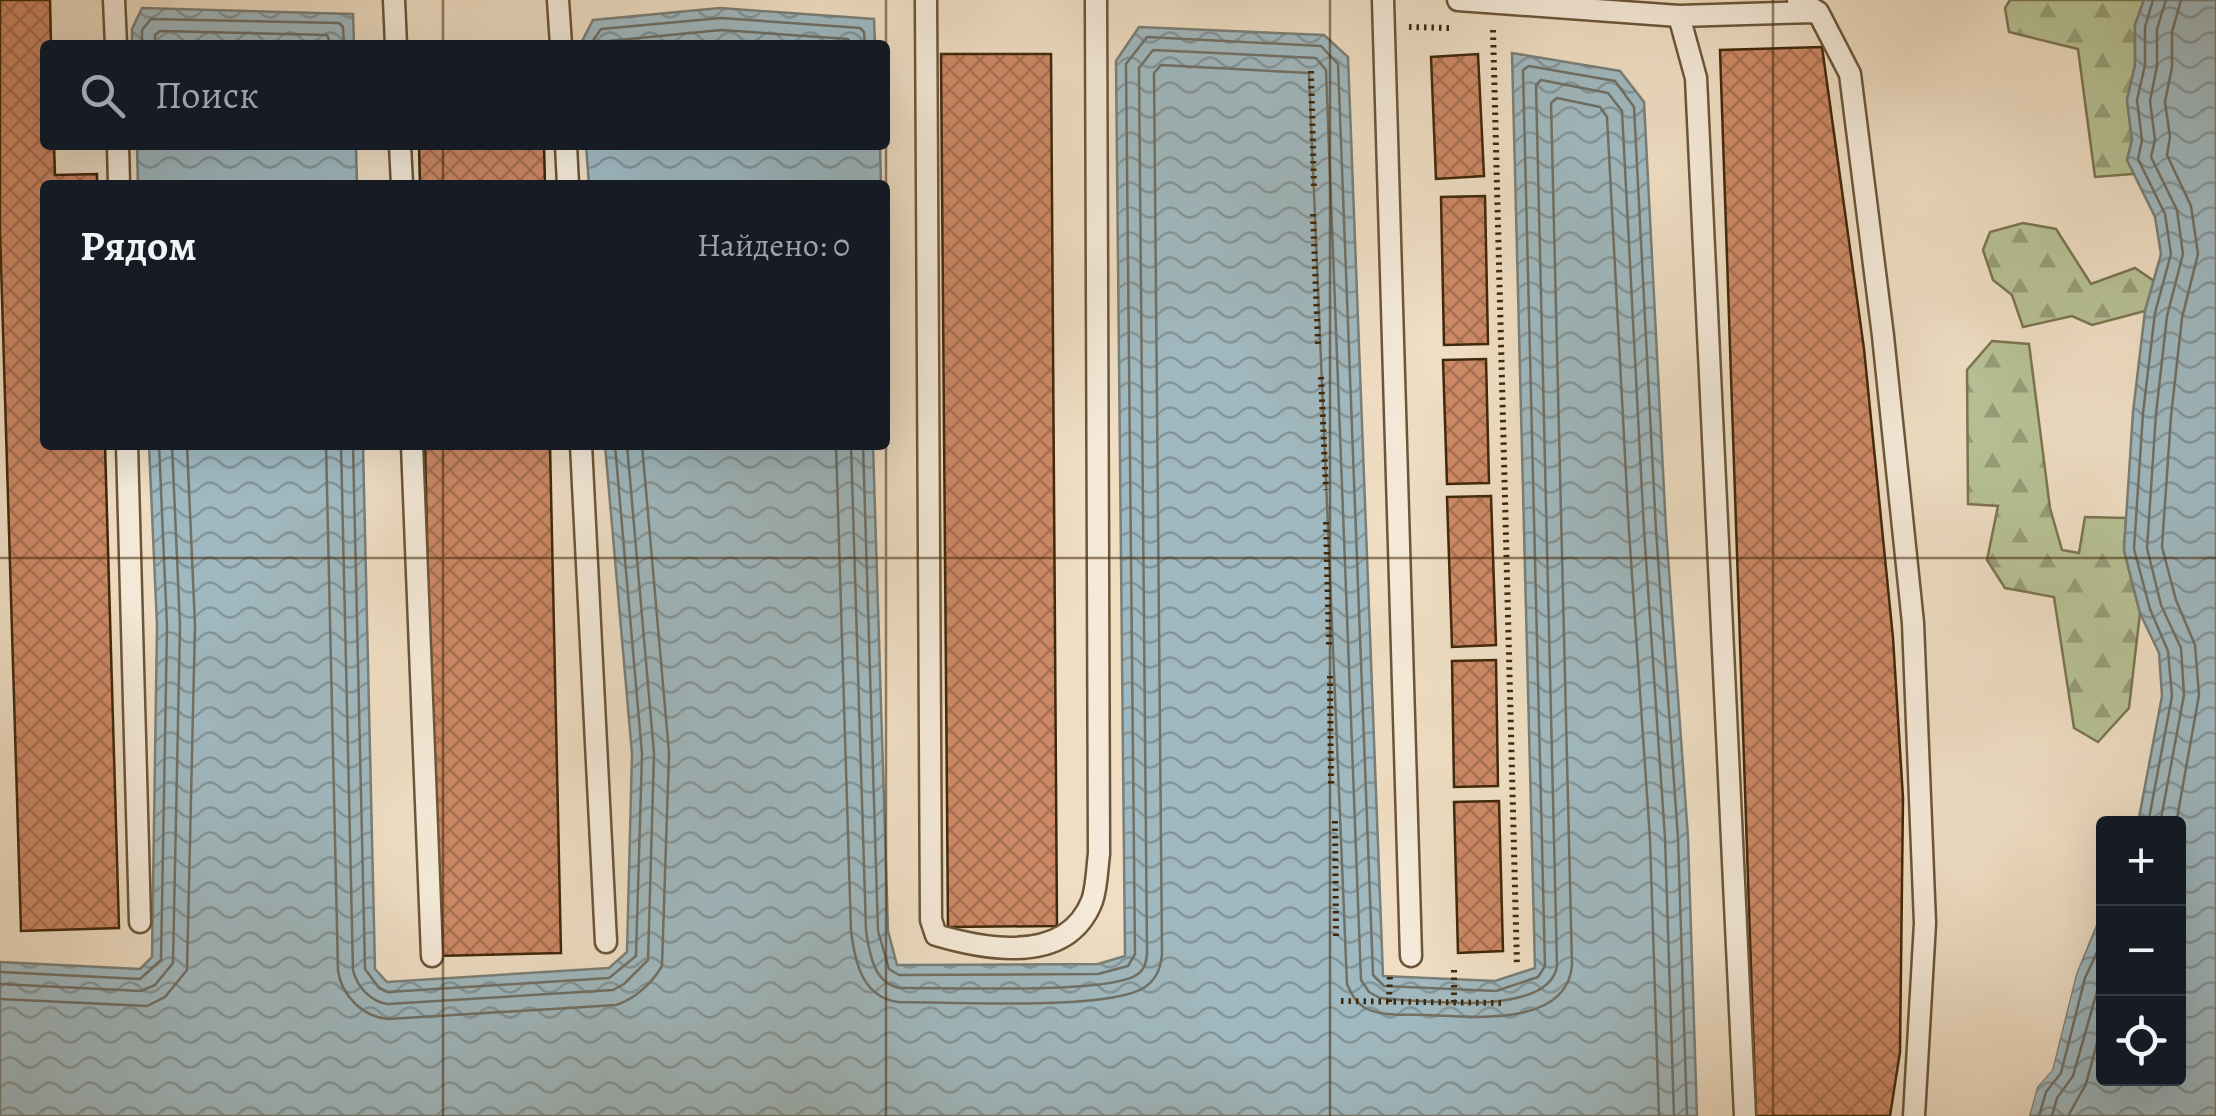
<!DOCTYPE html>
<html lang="ru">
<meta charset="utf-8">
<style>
body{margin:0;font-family:Alegreya,serif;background:#20242c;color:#f1f3f6}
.controls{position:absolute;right:30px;bottom:30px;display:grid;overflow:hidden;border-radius:10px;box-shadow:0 10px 40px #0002}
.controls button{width:90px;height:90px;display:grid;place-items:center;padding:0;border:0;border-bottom:2px solid #363941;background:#171b24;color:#f1f3f6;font:50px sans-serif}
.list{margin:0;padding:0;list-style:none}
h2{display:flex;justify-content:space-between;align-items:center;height:130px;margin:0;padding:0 40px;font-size:42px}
h2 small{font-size:32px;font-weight:400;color:#9ea1a6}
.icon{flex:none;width:55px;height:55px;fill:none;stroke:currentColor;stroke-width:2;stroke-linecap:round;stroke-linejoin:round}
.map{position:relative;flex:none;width:2216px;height:1116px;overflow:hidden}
.search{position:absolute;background:#171b24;box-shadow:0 10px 40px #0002;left:40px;top:40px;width:850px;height:110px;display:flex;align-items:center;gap:25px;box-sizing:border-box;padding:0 35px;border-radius:10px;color:#9ea1a6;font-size:38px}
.panel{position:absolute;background:#171b24;box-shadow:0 10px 40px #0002;left:40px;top:180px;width:850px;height:270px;border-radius:10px}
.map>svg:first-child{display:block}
</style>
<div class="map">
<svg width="2216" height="1116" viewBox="0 0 2216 1116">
<defs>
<pattern id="forest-firs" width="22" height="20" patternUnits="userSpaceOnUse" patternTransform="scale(2.5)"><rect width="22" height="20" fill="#b7c296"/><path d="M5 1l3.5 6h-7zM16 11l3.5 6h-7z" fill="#969e79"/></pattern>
<pattern id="water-waves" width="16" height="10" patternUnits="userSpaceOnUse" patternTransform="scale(2.5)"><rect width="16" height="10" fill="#a0b9c0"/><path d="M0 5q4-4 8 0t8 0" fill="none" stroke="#84969a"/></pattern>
<pattern id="building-cross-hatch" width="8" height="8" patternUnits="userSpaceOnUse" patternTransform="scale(2.5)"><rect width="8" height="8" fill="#cd8966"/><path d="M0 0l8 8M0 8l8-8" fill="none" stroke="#a87052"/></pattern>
</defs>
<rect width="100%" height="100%" fill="#efdec4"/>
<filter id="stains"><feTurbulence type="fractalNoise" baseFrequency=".002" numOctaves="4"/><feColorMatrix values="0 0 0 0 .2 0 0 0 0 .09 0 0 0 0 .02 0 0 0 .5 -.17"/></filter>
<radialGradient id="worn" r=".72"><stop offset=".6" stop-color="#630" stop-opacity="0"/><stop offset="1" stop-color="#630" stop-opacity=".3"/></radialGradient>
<path fill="url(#forest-firs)" stroke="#7c7550" stroke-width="2.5" d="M 2010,0 L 2144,0 L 2135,25 L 2135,65 L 2127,100 L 2132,140 L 2127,160 L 2134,174 L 2095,177 L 2078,49 L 2009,32 L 2005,8 Z
M 2023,223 L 2056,229 L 2091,284 L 2135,268 L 2154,281 L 2145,311 L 2092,325 L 2072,316 L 2023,327 L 2012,295 L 1993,280 L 1983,250 L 1990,232 Z
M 1992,341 L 2029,344 L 2050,508 L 2062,550 L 2079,553 L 2085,517 L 2126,518 L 2124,551 L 2140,613 L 2129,708 L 2098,742 L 2074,728 L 2054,597 L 2005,588 L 1987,560 L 1998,506 L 1968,504 L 1967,370 Z"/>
<path fill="url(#water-waves)" stroke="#7a7f77" stroke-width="2.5" d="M 2144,0 L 2216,0 L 2216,1116 L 2029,1116 L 2037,1087 L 2052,1070 L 2076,974 L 2103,910 L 2104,1078 L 2178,1078 L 2178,824 L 2138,823 L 2162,696 L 2159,653 L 2140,613 L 2124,550 L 2133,412 L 2145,311 L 2161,254 L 2155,217 L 2127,160 L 2132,140 L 2127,100 L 2135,65 L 2135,25 Z
M 142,8 L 353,14 L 354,45 L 132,45 L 132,29 Z
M 720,8 L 874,19 L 875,45 L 580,45 L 593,20 Z
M 1139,27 L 1324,35 L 1348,57 L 1383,976 L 1495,981 L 1535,968 L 1512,53 L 1620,71 L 1644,102 L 1666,529 L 1688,837 L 1697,1116 L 0,1116 L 0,962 L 140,969 L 152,957 L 157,626 L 149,445 L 363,445 L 375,969 L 387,982 L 609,968 L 627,952 L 632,754 L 605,445 L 873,445 L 888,931 L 897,965 L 1098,964 L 1125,956 L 1116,61 Z
M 137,145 L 356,145 L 357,185 L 138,185 Z
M 586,145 L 880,145 L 881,185 L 589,185 Z"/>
<path fill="#efdec4" d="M 2104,905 L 2076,974 L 2052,1070 L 2037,1087 L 2029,1116 L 2024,1116 L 2033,1085 L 2047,1068 L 2071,973 L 2099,908 Z"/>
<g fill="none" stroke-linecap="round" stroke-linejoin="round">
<path stroke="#707065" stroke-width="2.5" d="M 142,45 L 142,30 L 151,19 L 339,23 L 343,27 L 344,45
M 155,45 L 155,35 L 160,31 L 327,35 L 331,45
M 590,45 L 601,29 L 721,18 L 860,28 L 864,32 L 865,45
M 604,45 L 609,41 L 721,30 L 848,39 L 853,45
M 326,445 L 338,971 C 342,996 363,1017 388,1019 L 616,1005 C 635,999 652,983 662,966 L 669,753 L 642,445
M 341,445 L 353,970 C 357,987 371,1002 388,1004 L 613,990 L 624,984 L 648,960 L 654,753 L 627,445
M 353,445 L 365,969 L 379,988 L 388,992 L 609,978 L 636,956 L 642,754 L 615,445
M 836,445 L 851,931 C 855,962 862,997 898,1002 C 947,1002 1111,1011 1145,987 C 1157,979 1161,967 1162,954 L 1154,73 L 1161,65 L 1309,73 L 1347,984 C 1351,994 1356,1003 1365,1008 C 1382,1017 1408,1014 1427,1015 C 1470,1017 1567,1028 1572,965 L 1551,103 L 1557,98 L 1600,107 L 1607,117 L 1629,531 L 1650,839 L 1659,1116
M 851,445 L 866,931 C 870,954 873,983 900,988 C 942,987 1111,995 1138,974 C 1145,969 1146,962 1147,954 L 1139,68 L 1153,50 L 1316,58 L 1326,70 L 1361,980 L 1369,992 L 1380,998 C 1419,1001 1549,1018 1557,966 L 1536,85 L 1541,80 L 1608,93 L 1622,111 L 1644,530 L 1665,838 L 1674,1116
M 863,445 L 878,931 L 889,969 L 899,975 L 1098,974 L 1128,966 L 1135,954 L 1126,64 L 1147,37 L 1321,46 L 1338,64 L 1373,975 L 1384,986 L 1496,991 L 1538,977 L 1545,966 L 1523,70 L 1529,66 L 1615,81 L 1634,107 L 1656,530 L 1678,838 L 1687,1116
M 2148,824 L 2172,696 L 2168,651 L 2150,609 L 2134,549 L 2143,413 L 2155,313 L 2171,254 L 2165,214 L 2138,159 L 2142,140 L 2137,100 L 2145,65 L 2145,27 L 2153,0
M 2160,824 L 2184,695 L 2181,648 L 2161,605 L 2147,548 L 2156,414 L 2167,316 L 2183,254 L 2177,210 L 2151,157 L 2155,140 L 2150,101 L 2157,66 L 2157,29 L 2166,0
M 2176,824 L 2199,695 L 2195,645 L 2176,600 L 2162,547 L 2171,416 L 2182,318 L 2198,254 L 2191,206 L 2167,155 L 2170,137 L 2165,102 L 2172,67 L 2172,32 L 2181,0
M 0,972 L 140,979 L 161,960 L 167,626 L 159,445
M 0,984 L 141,991 L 155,985 L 173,963 L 180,625 L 172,445
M 0,999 L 147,1006 L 165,997 L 187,970 L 195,625 L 187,445
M 2039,1116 L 2046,1092 L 2061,1073 L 2085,978 L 2104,937
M 2052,1116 L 2057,1098 L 2073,1076 L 2104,967
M 2068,1116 L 2086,1084 L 2104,1017"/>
</g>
<path fill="url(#building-cross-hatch)" stroke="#41280a" stroke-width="2.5" d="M 0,0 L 50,0 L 51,45 L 45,45 L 45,145 L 54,145 L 55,175 L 97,174 L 97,185 L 45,185 L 45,445 L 105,445 L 119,928 L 21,931 L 0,231 Z
M 1822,47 L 1864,349 L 1893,638 L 1903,798 L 1900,1052 L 1890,1116 L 1756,1116 L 1720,50 Z
M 941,54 L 1051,54 L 1057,926 L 948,927 Z
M 1478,54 L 1484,176 L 1436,179 L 1431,57 Z
M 419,145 L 544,145 L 545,185 L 420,185 Z
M 1485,196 L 1488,344 L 1444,345 L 1441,197 Z
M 1486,359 L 1489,483 L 1447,484 L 1443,360 Z
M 425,445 L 550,445 L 561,953 L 436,956 Z
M 1491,496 L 1496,645 L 1452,647 L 1447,497 Z
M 1496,660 L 1498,786 L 1454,787 L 1452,661 Z
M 1499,801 L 1503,951 L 1458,953 L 1454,802 Z"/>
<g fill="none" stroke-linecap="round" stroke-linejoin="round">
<g stroke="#6c5638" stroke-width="25">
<path id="service" d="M 114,0 L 116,45
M 394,0 L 396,45
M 558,0 L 561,45
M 926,0 L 931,920 L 936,935 C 987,950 1067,965 1092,901 C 1097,887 1097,868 1099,854 L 1096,0
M 1383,0 L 1411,956
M 1458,0 L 1679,16 L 1816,12
M 1798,0 L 1818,12 L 1850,74 L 1883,336 L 1913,623 L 1925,923 L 1914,1116
M 1679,16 L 1696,78 L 1745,1116
M 118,145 L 119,185
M 400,145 L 402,185
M 566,145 L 568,185
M 127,445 L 140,922
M 412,445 L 432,956
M 581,445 L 606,942"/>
</g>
<path stroke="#41280a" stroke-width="6" stroke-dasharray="2.5 5" stroke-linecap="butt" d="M 1409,27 L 1451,28
M 1493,30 L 1517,967
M 1311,71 L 1314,188
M 1313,214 L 1318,345
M 1321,377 L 1326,490
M 1326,522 L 1329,645
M 1330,676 L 1331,787
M 1335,821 L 1336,941
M 1454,970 L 1454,1002
M 1341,1001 L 1501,1003
M 1389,1002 L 1390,974"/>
<use href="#service" stroke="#f5ead9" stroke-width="20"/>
</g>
<path fill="none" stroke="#41280a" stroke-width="2.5" stroke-opacity="0.55" d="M 443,0 L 443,45M 886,0 L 886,1116M 1330,0 L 1330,1116M 1773,0 L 1773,1116M 443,145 L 443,185M 443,445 L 443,1116M 0,558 L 2216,558"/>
<rect width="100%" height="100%" filter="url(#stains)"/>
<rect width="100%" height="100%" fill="url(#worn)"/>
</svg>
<div class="controls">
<button>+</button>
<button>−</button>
<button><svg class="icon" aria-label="locate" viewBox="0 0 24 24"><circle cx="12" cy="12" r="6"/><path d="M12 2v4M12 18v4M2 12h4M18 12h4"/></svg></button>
</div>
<div class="search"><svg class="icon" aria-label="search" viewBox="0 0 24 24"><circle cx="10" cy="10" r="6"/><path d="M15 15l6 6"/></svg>Поиск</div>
<section class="panel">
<h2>Рядом<small>Найдено: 0</small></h2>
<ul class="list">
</ul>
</section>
</div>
